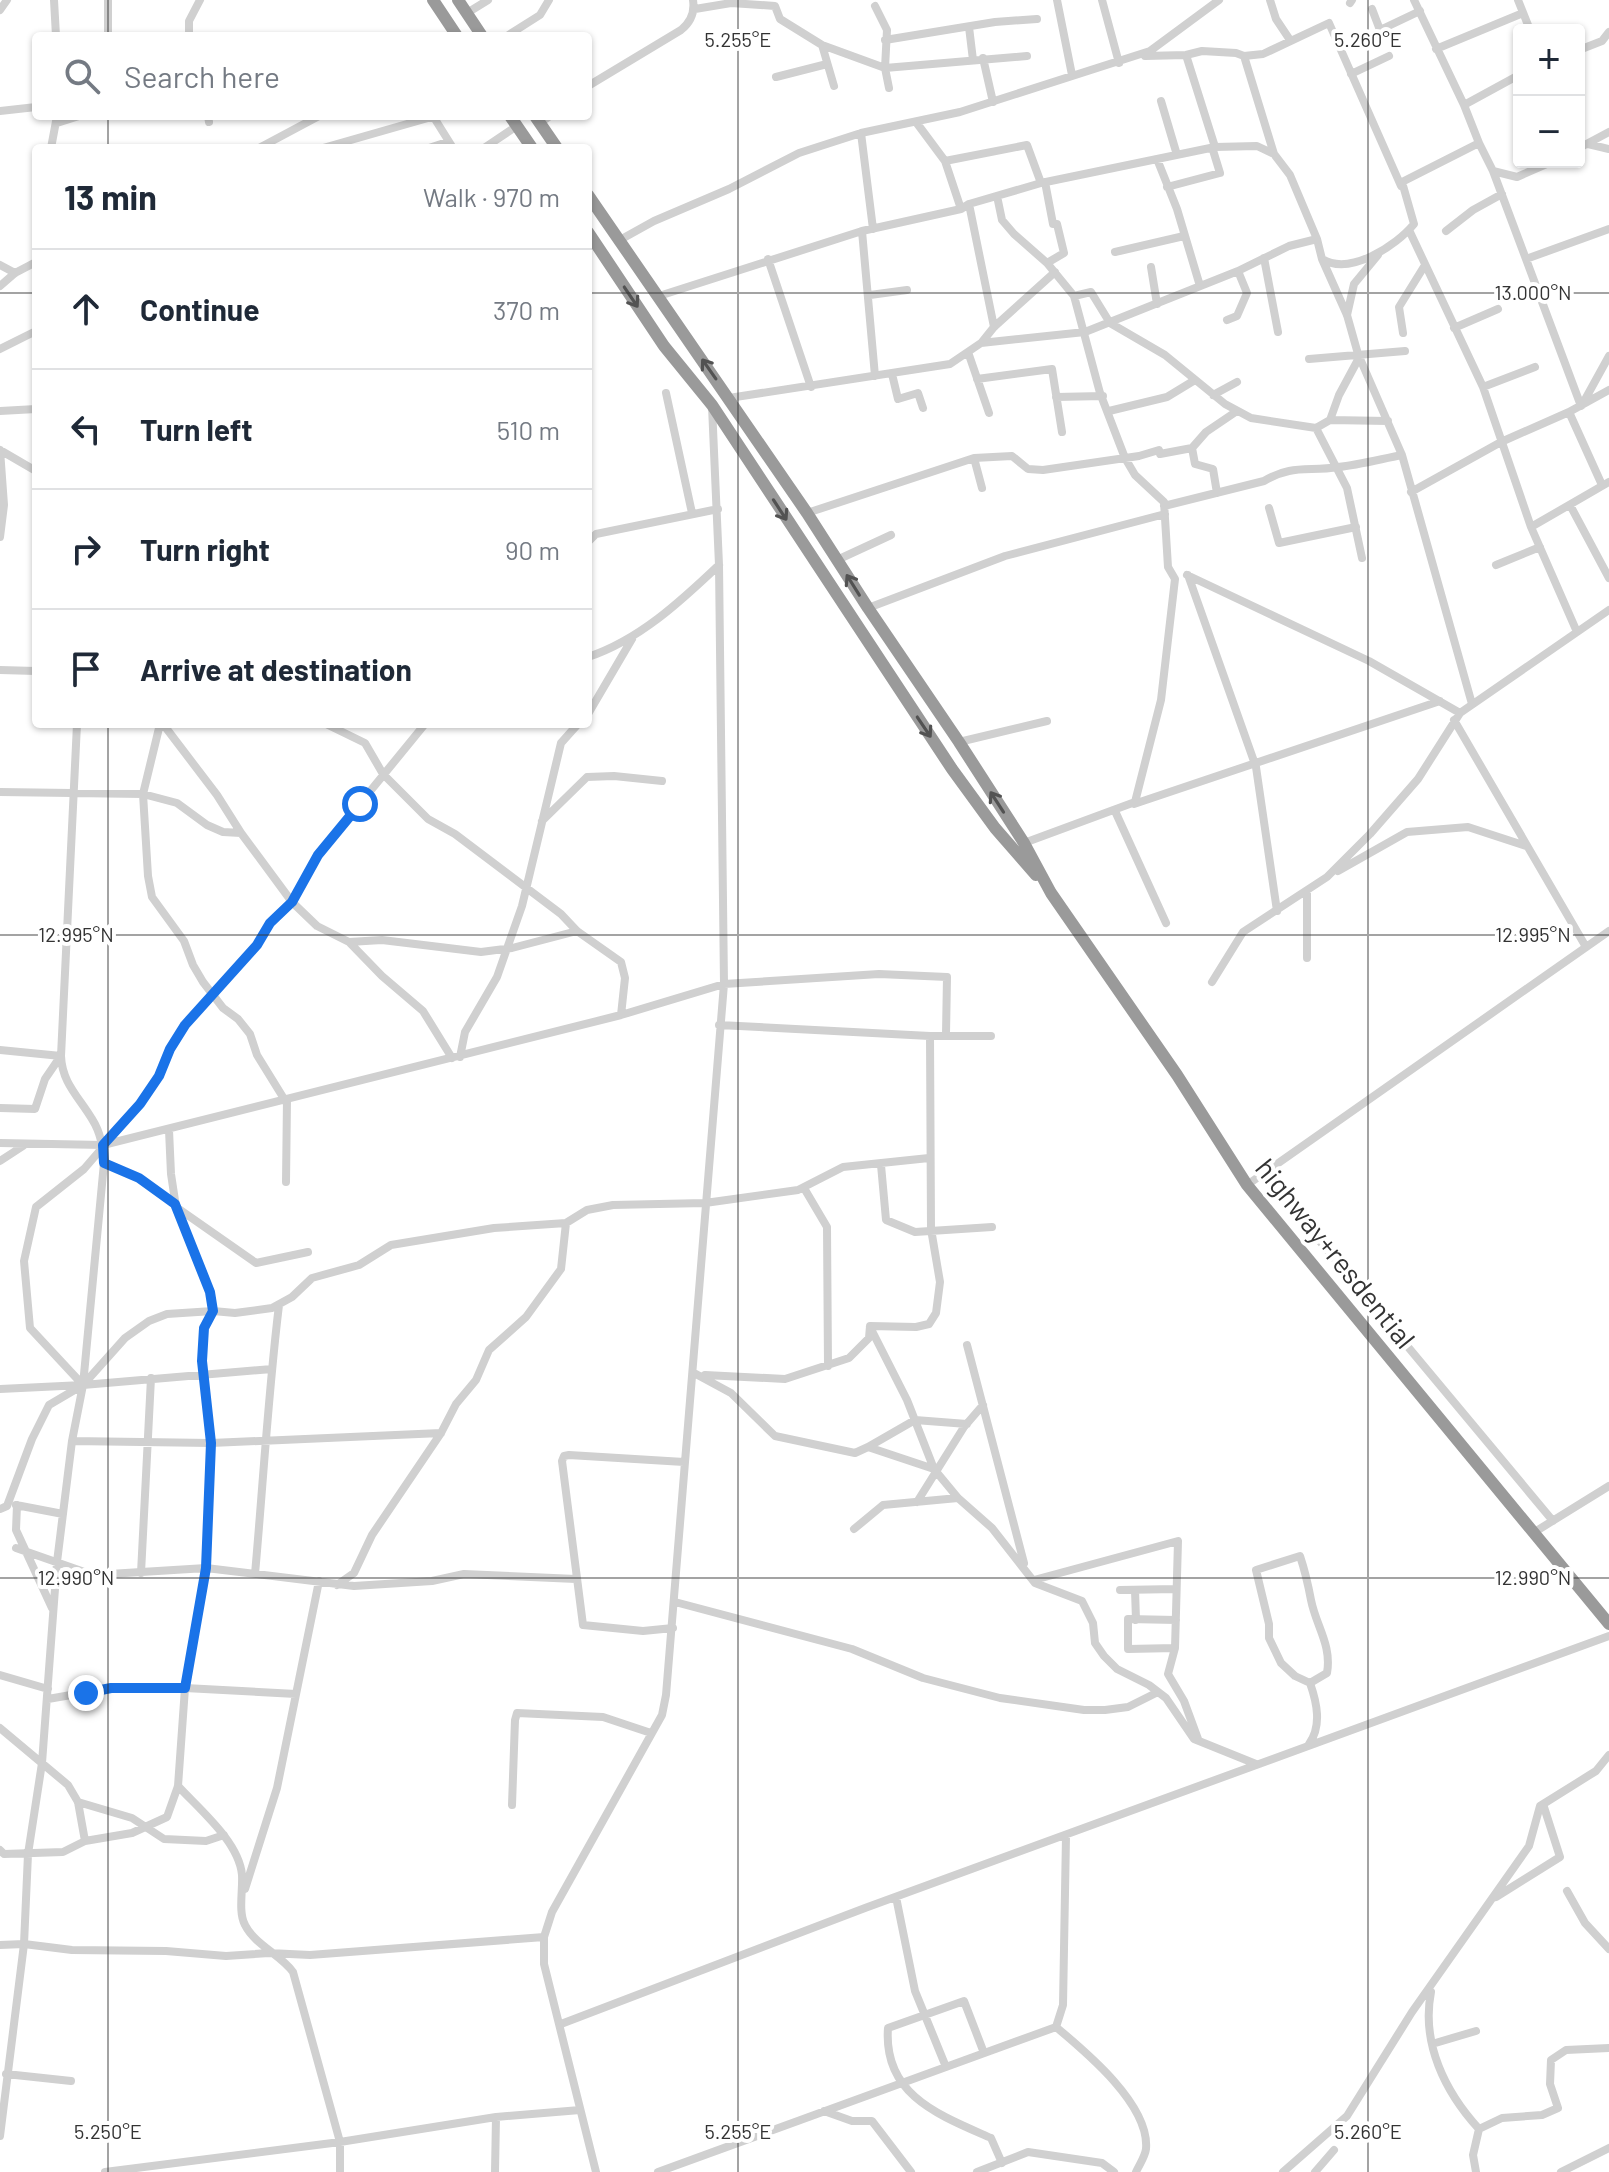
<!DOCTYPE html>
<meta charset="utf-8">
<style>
body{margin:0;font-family:Barlow,sans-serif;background:#f6f6f7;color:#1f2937}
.controls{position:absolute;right:24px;top:24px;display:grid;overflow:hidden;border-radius:8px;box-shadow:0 2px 6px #0004}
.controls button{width:72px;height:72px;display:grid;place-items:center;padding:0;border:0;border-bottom:2px solid #e0e1e3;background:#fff;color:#1f2937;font:40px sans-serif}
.stop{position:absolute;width:24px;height:24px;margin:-18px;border:6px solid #1a73e8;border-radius:50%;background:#fff}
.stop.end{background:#1a73e8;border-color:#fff;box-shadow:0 2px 8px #0008}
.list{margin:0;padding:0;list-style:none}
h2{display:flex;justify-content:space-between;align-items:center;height:104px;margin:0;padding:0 32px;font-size:34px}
h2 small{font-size:26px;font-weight:400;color:#747a83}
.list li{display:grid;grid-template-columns:52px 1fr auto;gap:24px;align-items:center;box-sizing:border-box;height:120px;padding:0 32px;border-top:2px solid #e0e1e3}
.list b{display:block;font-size:30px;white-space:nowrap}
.list em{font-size:26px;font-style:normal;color:#747a83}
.icon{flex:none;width:44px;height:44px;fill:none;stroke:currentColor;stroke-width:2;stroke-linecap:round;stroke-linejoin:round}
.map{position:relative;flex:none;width:1609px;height:2172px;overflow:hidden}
.search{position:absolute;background:#fff;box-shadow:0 2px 6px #0004;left:32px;top:32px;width:560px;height:88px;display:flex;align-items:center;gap:20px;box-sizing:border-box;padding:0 28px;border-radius:8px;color:#747a83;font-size:30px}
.panel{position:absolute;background:#fff;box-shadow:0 2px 6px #0004;left:32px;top:144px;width:560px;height:584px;border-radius:8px}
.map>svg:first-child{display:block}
</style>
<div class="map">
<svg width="1609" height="2172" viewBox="0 0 1609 2172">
<rect width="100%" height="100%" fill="#fff"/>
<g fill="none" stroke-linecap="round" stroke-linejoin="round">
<path stroke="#d0d0d0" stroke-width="8" d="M 54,0 L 56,36
M 1057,0 L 1072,75
M 1102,0 L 1119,63
M 1270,0 L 1276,19 L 1290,40
M 1414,0 L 1464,105 L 1479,143
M 1518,0 L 1530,30
M 1350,3 L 1352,0
M 875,6 L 887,30 L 885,68 L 889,88
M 695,9 L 731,3 L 775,6 L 780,19 L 822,45 L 885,68 L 1027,56
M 1372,9 L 1380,30 L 1420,11
M 0,10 L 7,0
M 467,13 L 488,0
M 969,27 L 973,60
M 108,36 L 108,0
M 189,36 L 189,21 L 200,0
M 507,36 L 540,15 L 549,0
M 885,40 L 995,22 L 1037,19
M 822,45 L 834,86
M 1436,49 L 1523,13
M 1579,50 L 1602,41 L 1609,32
M 1186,55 L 1215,147
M 1145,56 L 1186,55 L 1202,51 L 1236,53 L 1244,56 L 1263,54 L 1329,23 L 1401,186
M 1244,56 L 1274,154
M 983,58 L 993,102
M 1351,74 L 1389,56
M 776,77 L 827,64
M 588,86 L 681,30 C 691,22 695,13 693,0
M 1161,101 L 1177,155
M 1464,105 L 1519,75
M 0,111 L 36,107
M 208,116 L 209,122
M 433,116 L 453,148
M 916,122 L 945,161 L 961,209
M 57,123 L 79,116
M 540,123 L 550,116
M 861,133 L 873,229
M 1588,144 L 1609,149
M 51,148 L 57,116
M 259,148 L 319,116
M 323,148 L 435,116
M 429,148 L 447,142
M 484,148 L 517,126
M 1579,148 L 1609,132
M 1157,159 L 1177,209 L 1200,286
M 945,161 L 1027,145 L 1041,183
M 1493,171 L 1581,406
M 1045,182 L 1053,224 L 1057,224 L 1064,253 L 1047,263
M 1167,187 L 1220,173 L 1212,147
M 997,196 L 1002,220 L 1014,234 L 1047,263 L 1074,296 L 1091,292 L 1110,323 L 1165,355 L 1225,404 L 1251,418 L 1316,428 L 1330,420 L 1388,421
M 969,204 L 994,327
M 1409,230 L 1483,387 L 1531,527 L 1577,632
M 862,231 L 875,376
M 1446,231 L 1473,210 L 1502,194
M 618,241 L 654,221 L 729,189 L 799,153 L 861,133 L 960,112 L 1150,51 L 1219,0
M 1115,252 L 1184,236
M 1264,258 L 1278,332
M 768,259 L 811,387
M 1322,259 L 1347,315 L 1358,354 L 1402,455 L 1472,704
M 1526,259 L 1609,229
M 0,265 L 15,273
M 1151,267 L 1157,304
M 0,286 L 15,273 L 36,262
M 870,295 L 907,290
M 659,296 L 862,231 L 961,209 L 969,204 L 1041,183 L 1215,147 L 1257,146 L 1274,154 L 1290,175 L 1317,239 L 1322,259 C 1350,276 1396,246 1414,224 L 1402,182 L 1479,143 L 1493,171 L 1517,177 L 1551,162
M 1347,315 L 1354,284 L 1378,255
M 1227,320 L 1237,316 L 1247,293 L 1238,271
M 1454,328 L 1498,309
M 1403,333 L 1399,307 L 1425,265
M 982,342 L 994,327 L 1055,272
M 0,349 L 36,331
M 968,352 L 989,413
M 1309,359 L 1405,351
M 892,374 L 898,399 L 918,393 L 923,408
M 977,379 L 1052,369 L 1062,432
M 1483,387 L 1535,367
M 666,393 L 692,513
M 1213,395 L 1237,382
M 1056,397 L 1103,396
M 729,398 L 950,364 L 981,343 L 1085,332 L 1238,271 L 1289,246 L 1317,239
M 1582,405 L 1609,356
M 0,411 L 36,409
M 1109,411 L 1167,397 L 1195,380
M 1569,412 L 1602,485
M 1330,420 L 1339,395 L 1360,356
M 1316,428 L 1347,488 L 1362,558
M 1192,448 L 1195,464 L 1213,469 L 1217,493
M 0,450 L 4,505 L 0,537
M 0,450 L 36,471
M 974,458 L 982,488
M 1411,492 L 1501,442 L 1569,412 L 1609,390
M 1570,505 L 1609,578
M 1164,506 L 1264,481 C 1292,464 1309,472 1338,467 C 1359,465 1381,459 1402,455
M 1269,508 L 1279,543 L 1356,527
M 807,513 L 974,458 L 1012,456 L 1028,469 L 1043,470 L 1139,456 L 1159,450 L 1160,454 L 1192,448 L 1206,432 L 1237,411
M 1531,527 L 1609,482
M 588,542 L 596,534 L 718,509
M 837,560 L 891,535
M 1496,565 L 1540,547
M 1187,575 L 1369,661 L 1460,713
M 1188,575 L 1256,767 L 1277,911
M 868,608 L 1005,556 L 1165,514
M 588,657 C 639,640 680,602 719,565
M 0,670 L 36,671
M 588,714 L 632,639
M 1454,720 L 1586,947
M 160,724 L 143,794 L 148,876 L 152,897 L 184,941 L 193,965 L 203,982 L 223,1008 L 238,1019 L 250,1034 L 257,1055 L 286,1102
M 326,724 L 365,743 L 383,774 L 428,819 L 455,834 L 561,914 L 577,931 L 621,962 L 625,978 L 621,1015
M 959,742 L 1047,721
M 0,792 L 143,794 L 177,803 L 207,825 L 223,832 L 241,833 L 217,795 L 163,724
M 1134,804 L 1440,701
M 1115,811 L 1166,923
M 542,821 L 587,777 L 614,776 L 662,781
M 241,833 L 292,902 L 317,926 L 349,942 L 382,940 L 481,952 L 512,948 L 577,931
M 1024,843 L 1135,802 L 1161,700 L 1175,579 L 1168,567 L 1164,502 L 1135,475 L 1125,458 L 1100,393 L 1074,296
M 1338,871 L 1407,832 L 1468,827 L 1526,846
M 1307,891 L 1307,958
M 349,942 L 382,976 L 423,1011 L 452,1058
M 1212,982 L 1243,932 L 1327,877 L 1370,834 L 1418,779 L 1460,713 L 1609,610
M 719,1025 L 930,1036 L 991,1036
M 0,1050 L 61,1056
M 460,1057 L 465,1032 L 497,977 L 522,906 L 561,743 L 578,724
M 0,1108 L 35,1109 L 45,1079 L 60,1057
M 169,1130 L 171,1174 L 176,1207 L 256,1263 L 308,1252
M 0,1143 L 103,1145 L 621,1015 L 724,984 L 879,974 L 947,977 L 946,1034
M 0,1161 L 23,1146
M 881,1165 L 886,1220 L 915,1232 L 992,1227
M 1263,1173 L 1553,1521
M 286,1182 L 287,1099
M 1247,1185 L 1609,931
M 804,1188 L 827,1227 L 828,1366
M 870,1327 L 907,1400 L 934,1469
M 967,1345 L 1024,1563
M 694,1373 L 731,1393 L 775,1436 L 855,1453 L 868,1447 L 934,1469 L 958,1498 L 992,1528 L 1035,1583 L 1082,1601 L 1093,1623 L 1095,1643 L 1104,1656 L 1117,1669 L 1149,1685 L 1166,1698 L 1194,1739 L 1256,1764
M 705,1375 L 785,1379 L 849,1358 L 869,1338 L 870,1326 L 916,1327 L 929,1324 L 936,1313 L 940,1282 L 931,1229 L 930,1036
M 83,1385 L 30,1328 L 24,1261 L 36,1207 L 84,1169 L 140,1104 L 159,1076 L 170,1049 L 185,1025 L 257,945 L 270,923 L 292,902 L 318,855 L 425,724
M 0,1389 L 83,1385 L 272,1369
M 72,1441 L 211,1443 L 441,1433
M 868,1447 L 915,1420 L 967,1424
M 917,1502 L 964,1427 L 983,1405
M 16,1505 L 63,1514
M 17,1505 L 16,1530 L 52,1608
M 0,1509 L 7,1506 L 32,1439 L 49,1405 L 83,1385 L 125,1338 L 149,1321 L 167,1314 L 213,1311 L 235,1313 L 272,1308 L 292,1297 L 312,1278 L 359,1265 L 391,1245 L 494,1228 L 566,1223 L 587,1210 L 613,1205 L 705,1203 L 798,1190 L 843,1167 L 929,1158
M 854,1529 L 883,1505 L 958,1498
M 1533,1533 L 1609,1486
M 16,1548 L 93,1575 L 206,1568 L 354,1586 L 432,1581 L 464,1574 L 576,1579
M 141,1573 L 151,1378
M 255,1574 C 263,1485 268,1395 279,1305
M 1034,1580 L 1178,1541 L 1175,1648 L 1168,1674 L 1184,1701 L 1198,1739
M 337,1585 L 354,1573 L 372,1535 L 441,1433 L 456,1404 L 476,1380 L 489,1350 L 526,1317 L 561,1269 L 566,1223
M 1120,1590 L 1176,1589
M 1135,1590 L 1136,1620
M 675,1602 L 852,1649 L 923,1678 L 1000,1698 L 1084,1710 L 1105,1710 L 1128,1707 L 1158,1692
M 673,1628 L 643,1631 L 583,1625 L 562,1461 L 564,1456 L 569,1455 L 684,1462
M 1175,1648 L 1128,1649 L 1128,1619 L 1176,1620
M 0,1675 L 48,1689
M 48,1699 L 111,1688 L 185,1688 L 296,1694
M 0,1728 L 68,1785 L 78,1802 L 85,1841
M 1309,1744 C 1322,1726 1317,1703 1310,1683 L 1327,1673 C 1332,1645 1316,1626 1311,1600 C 1308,1584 1305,1571 1300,1556 L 1256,1570 L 1269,1624 L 1269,1638 L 1281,1663 L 1295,1676 L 1310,1683
M 178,1786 C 200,1810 239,1842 242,1875 C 243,1890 238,1912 245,1925 C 255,1945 281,1955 293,1972 L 340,2142 L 340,2172
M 78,1802 L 132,1818 L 164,1839 L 206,1841 L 224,1835
M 512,1805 L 515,1720 L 517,1713 L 603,1717 L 651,1733
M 0,1850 L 4,1854 L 63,1852 L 85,1841 L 132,1833 L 167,1817 L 178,1786 L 185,1688 L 206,1568 L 211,1443 L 202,1361 L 204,1328 L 213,1311 L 210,1292 L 175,1204 L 139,1178 L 104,1163
M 245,1889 L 277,1788 L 319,1581
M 1567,1891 L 1585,1923 L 1609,1949
M 896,1897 L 915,1991 L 946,2067
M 1496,1897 L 1560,1857 L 1543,1804
M 0,1945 L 24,1944 L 72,1950 L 166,1951 L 226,1956 L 269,1953 L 310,1955 L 544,1937
M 1431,1992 C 1421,2043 1445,2092 1479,2129
M 561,2024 L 865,1908 L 1609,1636
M 1056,2027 C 1086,2052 1150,2105 1146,2149 C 1145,2157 1139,2165 1136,2172
M 1432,2044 L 1476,2031
M 984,2053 L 964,2001 L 888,2028 C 883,2095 939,2115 991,2138 L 1002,2163
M 6,2074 L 71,2081
M 824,2111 L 852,2121 L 872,2121 L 911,2172
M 0,2136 L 24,1944 L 28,1854 L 42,1763 L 57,1562 L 72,1441 L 83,1385 L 104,1163 C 103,1148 101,1133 92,1119 C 79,1097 62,1083 61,1056 L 77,724
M 105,2172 L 340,2142 L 496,2117 L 580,2110
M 495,2172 L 496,2117
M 596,2172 L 544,1964 L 544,1937 L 552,1912 L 662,1715 L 666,1695 L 724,984 L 719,565 L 712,406
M 658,2172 L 1056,2027 L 1063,2005 L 1066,1836
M 977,2172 L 1028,2152 L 1102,2163 L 1114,2172
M 1283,2172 L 1347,2116 L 1412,2012 L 1529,1846 L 1540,1806 L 1596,1771 L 1609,1755
M 1315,2172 L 1334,2150
M 1476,2172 L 1473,2155 L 1479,2129 L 1502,2118 L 1542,2115 L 1558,2108 L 1550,2084 L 1551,2060 L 1566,2050 L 1609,2048
M 1561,2172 L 1609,2148"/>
<path stroke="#9a9a9a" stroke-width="12" d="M 433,0 L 457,36
M 458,0 L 482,36
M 510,116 L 532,148
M 535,116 L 557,148
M 588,195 L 807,513 L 868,608 L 959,742 L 1024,843 L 1051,893 L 1177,1075 L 1247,1185 L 1609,1624
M 588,232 L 664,346 L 712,405 L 952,769 L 995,828 L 1036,875"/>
</g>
<defs><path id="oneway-shaft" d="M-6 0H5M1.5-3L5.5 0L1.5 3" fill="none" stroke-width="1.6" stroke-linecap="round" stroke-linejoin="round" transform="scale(2)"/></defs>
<g stroke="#525252">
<use href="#oneway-shaft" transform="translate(631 297) rotate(56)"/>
<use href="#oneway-shaft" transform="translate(709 369) rotate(-125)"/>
<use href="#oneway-shaft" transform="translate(780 510) rotate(57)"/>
<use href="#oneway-shaft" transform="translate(853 585) rotate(-122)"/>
<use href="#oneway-shaft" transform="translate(924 727) rotate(56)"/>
<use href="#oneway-shaft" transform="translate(997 802) rotate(-123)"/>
</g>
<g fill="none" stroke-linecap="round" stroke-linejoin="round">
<path stroke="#1a73e8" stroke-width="10" d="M 86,1693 L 111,1688 L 185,1688 L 206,1568 L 211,1443 L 202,1361 L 204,1328 L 213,1311 L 210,1292 L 175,1204 L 139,1178 L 104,1163 L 103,1145 L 140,1104 L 159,1076 L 170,1049 L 185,1025 L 257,945 L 270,923 L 292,902 L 318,855 L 360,804"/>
</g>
<path fill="none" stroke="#333" stroke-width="2" stroke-opacity="0.45" d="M 108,0 L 108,36M 738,0 L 738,2172M 1368,0 L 1368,2172M 108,116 L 108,148M 0,293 L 36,293M 588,293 L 1609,293M 108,724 L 108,2172M 0,935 L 1609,935M 0,1578 L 1609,1578"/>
<g text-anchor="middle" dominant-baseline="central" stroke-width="8" stroke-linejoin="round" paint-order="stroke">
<g font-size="28" fill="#333" stroke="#fff">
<text transform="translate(1336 1253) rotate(51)">highway+resdential</text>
</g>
</g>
<g font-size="20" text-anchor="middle" fill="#333" stroke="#fff" stroke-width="8" stroke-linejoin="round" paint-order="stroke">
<text x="738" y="47">5.255°E</text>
<text x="1368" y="47">5.260°E</text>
<text x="1533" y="300">13.000°N</text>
<text x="76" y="942">12.995°N</text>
<text x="1533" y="942">12.995°N</text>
<text x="76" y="1585">12.990°N</text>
<text x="1533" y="1585">12.990°N</text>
<text x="108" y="2139">5.250°E</text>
<text x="738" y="2139">5.255°E</text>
<text x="1368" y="2139">5.260°E</text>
</g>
</svg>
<div class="controls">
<button>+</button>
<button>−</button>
</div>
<div class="stop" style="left:360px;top:804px"></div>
<div class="stop end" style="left:86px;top:1693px"></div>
<div class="search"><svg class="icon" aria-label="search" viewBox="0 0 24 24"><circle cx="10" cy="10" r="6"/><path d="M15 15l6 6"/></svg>Search here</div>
<section class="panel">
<h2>13 min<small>Walk · 970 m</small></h2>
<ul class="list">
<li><svg class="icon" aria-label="ahead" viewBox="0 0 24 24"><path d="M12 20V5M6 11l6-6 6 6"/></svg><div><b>Continue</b></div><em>370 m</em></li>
<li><svg class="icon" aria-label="left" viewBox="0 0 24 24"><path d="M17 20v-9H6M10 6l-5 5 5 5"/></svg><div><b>Turn left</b></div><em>510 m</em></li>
<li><svg class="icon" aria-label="right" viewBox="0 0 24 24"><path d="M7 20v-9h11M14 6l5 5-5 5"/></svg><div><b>Turn right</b></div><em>90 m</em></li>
<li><svg class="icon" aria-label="arrive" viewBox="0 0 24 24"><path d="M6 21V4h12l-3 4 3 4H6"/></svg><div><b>Arrive at destination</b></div></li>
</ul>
</section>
</div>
